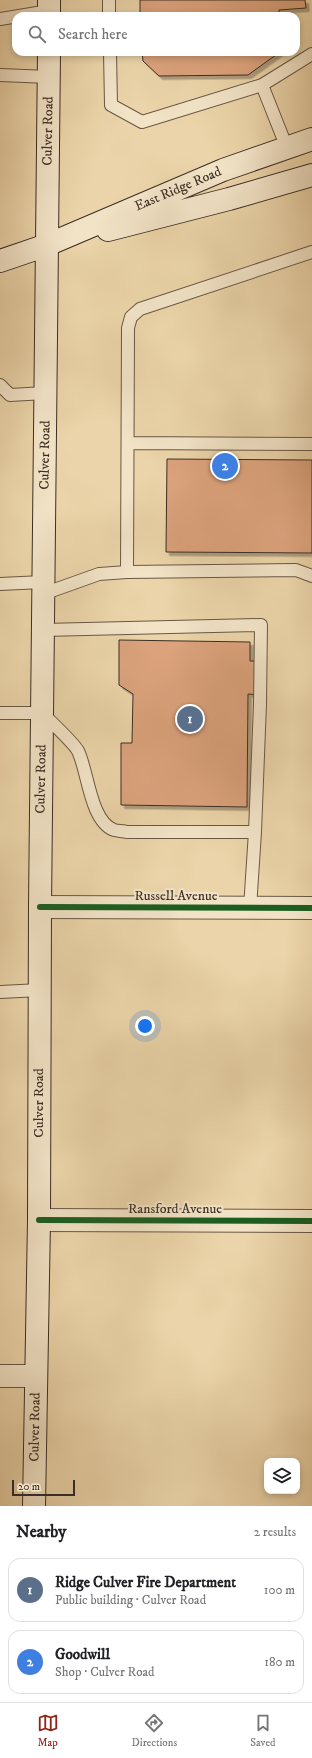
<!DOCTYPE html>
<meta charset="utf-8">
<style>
body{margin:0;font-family:"IM FELL DW Pica",serif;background:#f6f6f6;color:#202124}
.controls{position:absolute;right:12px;bottom:12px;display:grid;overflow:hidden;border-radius:8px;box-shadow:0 2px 6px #0003}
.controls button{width:36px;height:36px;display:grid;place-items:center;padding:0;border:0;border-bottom:1px solid #e0e0e0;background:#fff;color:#202124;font:20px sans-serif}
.scale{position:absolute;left:12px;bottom:10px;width:63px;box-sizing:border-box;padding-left:4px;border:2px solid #3b2e24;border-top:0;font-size:11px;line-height:14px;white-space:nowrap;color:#3b2e24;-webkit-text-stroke:3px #f2e3c7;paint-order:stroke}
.you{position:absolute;left:145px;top:1026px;width:14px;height:14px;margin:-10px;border:3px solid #fff;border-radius:50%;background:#1a73e8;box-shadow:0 0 0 6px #1a73e833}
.badge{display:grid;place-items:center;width:26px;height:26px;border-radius:50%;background:#8f2418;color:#fff;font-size:13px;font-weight:700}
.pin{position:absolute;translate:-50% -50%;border:2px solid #fff;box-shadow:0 1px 4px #0006}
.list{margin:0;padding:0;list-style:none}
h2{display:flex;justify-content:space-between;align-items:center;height:52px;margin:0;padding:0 16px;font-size:17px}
h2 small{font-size:13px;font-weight:400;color:#757577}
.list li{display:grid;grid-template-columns:26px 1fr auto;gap:12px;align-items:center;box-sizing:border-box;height:64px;margin:0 8px 8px;padding:0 8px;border:1px solid #e0e0e0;border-radius:12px}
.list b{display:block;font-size:15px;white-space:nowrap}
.list p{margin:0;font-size:13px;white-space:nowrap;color:#757577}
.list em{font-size:13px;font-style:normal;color:#757577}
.icon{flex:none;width:22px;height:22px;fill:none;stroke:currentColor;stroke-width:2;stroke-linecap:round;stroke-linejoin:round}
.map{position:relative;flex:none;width:312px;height:1506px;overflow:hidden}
.search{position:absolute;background:#fff;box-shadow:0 2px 6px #0003;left:12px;right:12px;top:12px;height:44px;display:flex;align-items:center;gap:10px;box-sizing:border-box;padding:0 14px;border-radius:12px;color:#757577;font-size:15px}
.sheet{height:196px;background:#fff}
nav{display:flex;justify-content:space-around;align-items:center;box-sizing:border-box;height:56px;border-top:1px solid #e0e0e0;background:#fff;font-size:11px;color:#757577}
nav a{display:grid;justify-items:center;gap:2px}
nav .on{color:#8f2418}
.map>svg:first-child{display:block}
</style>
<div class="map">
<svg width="312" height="1506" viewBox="0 0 312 1506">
<defs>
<filter id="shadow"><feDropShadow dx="3.5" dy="3.5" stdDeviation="0" flood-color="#0004"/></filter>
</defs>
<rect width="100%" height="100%" fill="#ebd4a9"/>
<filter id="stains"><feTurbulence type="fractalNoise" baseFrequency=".005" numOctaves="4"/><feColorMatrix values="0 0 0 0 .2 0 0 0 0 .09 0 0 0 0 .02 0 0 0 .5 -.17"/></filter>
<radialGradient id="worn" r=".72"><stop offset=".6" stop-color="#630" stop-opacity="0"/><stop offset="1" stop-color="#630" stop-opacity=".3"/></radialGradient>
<path fill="#dba27c" stroke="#3b2e24" filter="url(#shadow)" d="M 140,0 L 305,0 L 306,8 L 279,10 L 279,16 L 140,16 Z
M 142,52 L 280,52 L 248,75 L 159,76 L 143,61 Z
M 167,459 L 312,460 L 312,553 L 166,552 Z
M 119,640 L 250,642 L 250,661 L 259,661 L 259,695 L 248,694 L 247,807 L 121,805 L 121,743 L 132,743 L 133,694 L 119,685 Z"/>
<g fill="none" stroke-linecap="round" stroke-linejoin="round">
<g stroke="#675845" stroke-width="14">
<path id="service" d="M 109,0 L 109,16
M 0,19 L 49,11
M 110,52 L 111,105 L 142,122 L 262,85 L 312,54
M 0,75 L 49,77
M 262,85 L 287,148
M 0,385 L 10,395 L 45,393
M 128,443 L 312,444
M 127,572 L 128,328 L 131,317 L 140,309 L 312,252
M 0,584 L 43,582
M 43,594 L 99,574 L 127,572 L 296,570 L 312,576
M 0,713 L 42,713 C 50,721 74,743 78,751 C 88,771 90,821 114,830 C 118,831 123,831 127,832 L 255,832 L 260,704 L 261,625 L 43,630
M 250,908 L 255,832
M 0,992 L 40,990"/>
</g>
<g stroke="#675845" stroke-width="24">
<path id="minor" d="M 40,907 L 312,908
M 39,1220 L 312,1221
M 0,1376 L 35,1376"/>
</g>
<g stroke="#3b2e24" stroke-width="24">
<path id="secondary" d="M 49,16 L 49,0
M 108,230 L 229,199 L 312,175
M 0,261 L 47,245 L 223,170 L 312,139
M 34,1506 L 39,1220 L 40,907 L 49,52"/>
</g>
<use href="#service" stroke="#f2e3c7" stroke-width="12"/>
<use href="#minor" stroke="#f2e3c7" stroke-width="22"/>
<use href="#secondary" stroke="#f2e3c7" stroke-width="22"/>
<g stroke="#f2e3c7" stroke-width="8">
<path id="cycleway" d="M 40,907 L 312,908
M 39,1220 L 312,1221"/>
</g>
<use href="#cycleway" stroke="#1b5e20" stroke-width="6"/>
</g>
<g text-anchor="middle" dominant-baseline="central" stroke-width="4" stroke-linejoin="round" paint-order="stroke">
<g font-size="14" fill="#3b2e24" stroke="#f2e3c7">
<text transform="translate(48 131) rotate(-89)">Culver Road</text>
<text transform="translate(178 189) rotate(-23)">East Ridge Road</text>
<text transform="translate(45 455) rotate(-89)">Culver Road</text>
<text transform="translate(41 779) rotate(-89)">Culver Road</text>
<text x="176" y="896">Russell Avenue</text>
<text transform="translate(39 1103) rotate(-90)">Culver Road</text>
<text x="175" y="1209">Ransford Avenue</text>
<text transform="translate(35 1427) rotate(-89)">Culver Road</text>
</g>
</g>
<rect width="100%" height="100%" filter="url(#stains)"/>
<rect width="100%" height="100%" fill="url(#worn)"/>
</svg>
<div class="controls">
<button><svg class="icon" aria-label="layers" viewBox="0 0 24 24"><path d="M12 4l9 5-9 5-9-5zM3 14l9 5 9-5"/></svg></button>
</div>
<div class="scale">20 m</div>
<div class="you"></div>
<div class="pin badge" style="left:190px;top:719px;background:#5c6f8a">1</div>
<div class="pin badge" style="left:225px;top:466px;background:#3f7fe0">2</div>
<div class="search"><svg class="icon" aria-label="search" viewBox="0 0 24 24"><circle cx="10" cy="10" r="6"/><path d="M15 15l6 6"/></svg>Search here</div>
</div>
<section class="sheet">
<h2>Nearby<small>2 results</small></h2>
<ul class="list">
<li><span class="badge" style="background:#5c6f8a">1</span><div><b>Ridge Culver Fire Department</b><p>Public building · Culver Road</p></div><em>100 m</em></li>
<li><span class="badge" style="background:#3f7fe0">2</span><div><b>Goodwill</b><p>Shop · Culver Road</p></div><em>180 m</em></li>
</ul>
</section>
<nav>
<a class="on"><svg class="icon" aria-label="map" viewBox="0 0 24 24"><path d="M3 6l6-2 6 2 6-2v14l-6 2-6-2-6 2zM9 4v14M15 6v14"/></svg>Map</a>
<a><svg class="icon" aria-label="directions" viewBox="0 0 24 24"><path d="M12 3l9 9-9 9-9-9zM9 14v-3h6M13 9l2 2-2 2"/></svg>Directions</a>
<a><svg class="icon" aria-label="saved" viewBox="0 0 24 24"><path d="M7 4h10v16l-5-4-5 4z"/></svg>Saved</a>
</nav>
